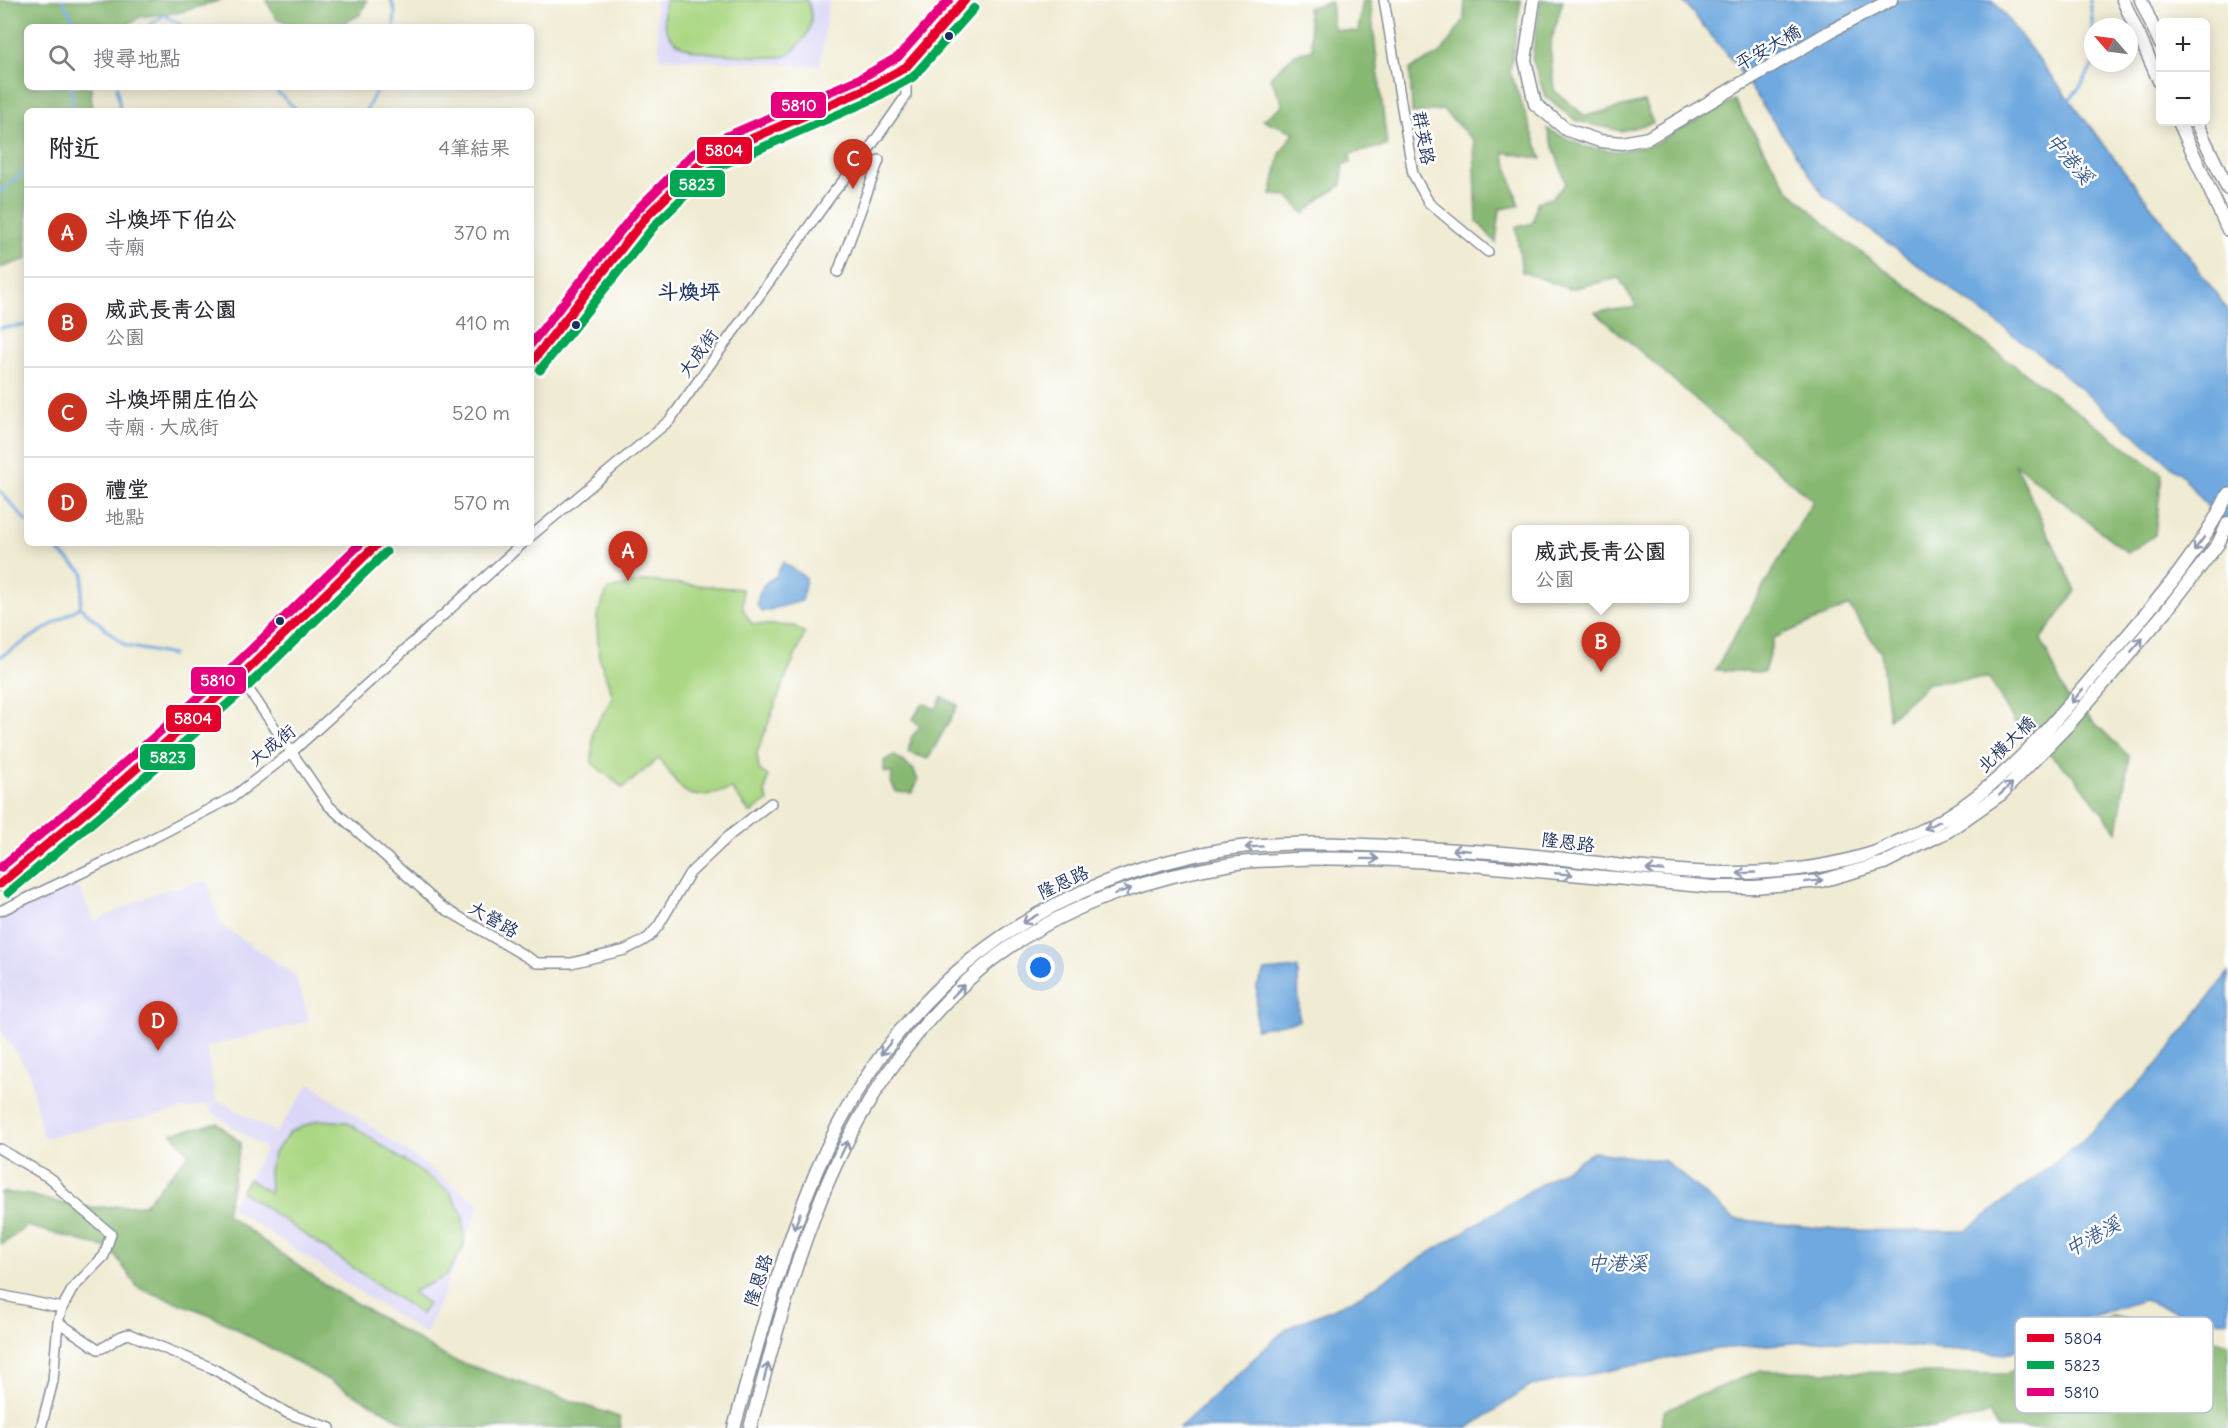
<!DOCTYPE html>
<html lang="zh-TW">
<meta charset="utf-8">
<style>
body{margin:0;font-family:Delius,"LXGW WenKai TC",sans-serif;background:#f2f2f3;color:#2b2b33}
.controls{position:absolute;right:18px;top:18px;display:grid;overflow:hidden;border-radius:9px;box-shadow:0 3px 15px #0003}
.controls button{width:54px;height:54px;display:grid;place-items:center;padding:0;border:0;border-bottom:2px solid #e1e1e2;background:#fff;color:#2b2b33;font:30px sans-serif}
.compass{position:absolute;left:2084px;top:18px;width:54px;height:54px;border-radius:50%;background:#fff;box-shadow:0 3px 15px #0003;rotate:298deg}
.you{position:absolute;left:1041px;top:968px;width:21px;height:21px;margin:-15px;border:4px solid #fff;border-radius:50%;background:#1a73e8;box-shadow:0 0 0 9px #1a73e833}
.badge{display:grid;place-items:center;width:39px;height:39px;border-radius:50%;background:#c8321e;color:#fff;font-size:20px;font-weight:700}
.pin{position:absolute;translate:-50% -50px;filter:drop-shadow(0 2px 3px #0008)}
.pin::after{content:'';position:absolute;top:32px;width:21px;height:18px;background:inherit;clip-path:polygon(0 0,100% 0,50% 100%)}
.popup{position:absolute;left:1512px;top:525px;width:177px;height:78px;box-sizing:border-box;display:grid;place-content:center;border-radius:9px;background:#fff;filter:drop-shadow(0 2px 4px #0005);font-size:20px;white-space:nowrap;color:#7c7c81}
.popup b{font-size:22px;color:#2b2b33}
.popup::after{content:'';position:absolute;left:50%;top:100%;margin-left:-12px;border:12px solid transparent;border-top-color:#fff}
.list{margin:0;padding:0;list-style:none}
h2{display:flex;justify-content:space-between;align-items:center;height:78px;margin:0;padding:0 24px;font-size:26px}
h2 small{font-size:20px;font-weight:400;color:#7c7c81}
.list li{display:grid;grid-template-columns:39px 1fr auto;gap:18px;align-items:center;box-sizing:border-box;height:90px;padding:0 24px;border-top:2px solid #e1e1e2}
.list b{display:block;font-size:22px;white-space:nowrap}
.list p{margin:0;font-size:20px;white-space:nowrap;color:#7c7c81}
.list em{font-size:20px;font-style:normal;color:#7c7c81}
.icon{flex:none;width:33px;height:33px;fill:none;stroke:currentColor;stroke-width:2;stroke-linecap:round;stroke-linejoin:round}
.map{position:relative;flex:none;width:2228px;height:1428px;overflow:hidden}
.search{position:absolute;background:#fff;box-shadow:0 3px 15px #0003;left:24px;top:24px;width:510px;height:66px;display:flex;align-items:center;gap:15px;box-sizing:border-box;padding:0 21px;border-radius:9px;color:#7c7c81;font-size:22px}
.panel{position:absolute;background:#fff;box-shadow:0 3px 15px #0003;left:24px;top:108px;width:510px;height:438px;border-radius:9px}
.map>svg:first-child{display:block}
</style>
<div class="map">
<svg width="2228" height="1428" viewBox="0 0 2228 1428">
<rect width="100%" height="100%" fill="#fff"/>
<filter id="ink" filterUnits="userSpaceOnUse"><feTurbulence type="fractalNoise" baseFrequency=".0167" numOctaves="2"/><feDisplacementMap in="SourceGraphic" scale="12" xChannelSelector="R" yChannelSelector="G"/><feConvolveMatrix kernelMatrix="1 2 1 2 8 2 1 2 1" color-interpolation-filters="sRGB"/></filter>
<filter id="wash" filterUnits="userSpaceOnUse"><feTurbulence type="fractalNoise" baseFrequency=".008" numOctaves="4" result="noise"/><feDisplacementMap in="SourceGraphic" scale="24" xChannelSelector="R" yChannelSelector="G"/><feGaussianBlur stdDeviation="1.35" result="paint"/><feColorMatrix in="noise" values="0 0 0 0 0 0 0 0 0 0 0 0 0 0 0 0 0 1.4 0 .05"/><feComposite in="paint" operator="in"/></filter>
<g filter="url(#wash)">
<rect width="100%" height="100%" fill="#f0ebd3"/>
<path fill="#dad6f7" d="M 655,0 L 829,0 L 820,66 L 660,58 Z
M 207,880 L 221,925 L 295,975 L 310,1021 L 206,1047 L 216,1099 L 210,1109 L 206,1105 L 43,1138 L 29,1071 L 0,1030 L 0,919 L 75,881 L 95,921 L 160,891 Z
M 310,1083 L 480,1204 L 426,1335 L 230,1207 L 266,1149 L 210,1111 L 218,1100 L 276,1133 Z"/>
<path fill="#aad783" stroke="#628370" stroke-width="1.5" d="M 665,0 L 807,0 C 818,26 806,40 787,56 C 770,59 752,56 735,55 C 696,52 656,52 665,0 Z
M 645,581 L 742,589 L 743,610 L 752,624 L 794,626 L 805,633 L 785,679 L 757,753 L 759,770 L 768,776 L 765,793 L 768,801 L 750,813 L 732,789 C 682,802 688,797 659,758 L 623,788 L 592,763 L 593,731 L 613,697 L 599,657 L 597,627 L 597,616 L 608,589 Z
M 319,1120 L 347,1122 L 449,1191 L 463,1215 L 464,1246 L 446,1276 L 412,1292 L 428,1304 L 421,1314 L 241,1191 L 249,1179 L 270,1193 L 269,1170 L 274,1153 L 290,1132 Z"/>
<path fill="#87b871" stroke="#517468" stroke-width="1.5" d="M 0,0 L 221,0 L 181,12 L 140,17 L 123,27 L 27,27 L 27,87 L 91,87 L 92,111 L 27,111 L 27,259 L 0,268 Z
M 266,0 L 367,0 L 360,15 L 340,25 L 298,27 L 276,18 Z
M 1363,0 L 1370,0 L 1387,146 L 1350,154 L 1351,163 L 1343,164 L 1342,185 L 1321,198 L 1304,214 L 1288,196 L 1271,195 L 1280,154 L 1294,132 L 1263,120 L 1283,105 L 1270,77 L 1295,54 L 1313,49 L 1307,8 L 1331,2 L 1334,29 L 1358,32 Z
M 1465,0 L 1521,0 L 1510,72 L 1542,159 L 1503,152 L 1519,206 L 1500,209 L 1496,243 L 1477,221 L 1474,141 L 1443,110 L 1412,113 L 1410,69 L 1440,54 L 1464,20 Z
M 1541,0 L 1563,0 L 1550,45 L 1554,90 L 1585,116 L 1644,102 L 1653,123 L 1621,131 L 1577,121 L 1545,96 L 1532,58 Z
M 1734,100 L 1788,189 L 1835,233 L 2162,474 L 2155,535 L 2128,553 L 2014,463 L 2076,591 L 2041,639 L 2066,695 L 2129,756 L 2117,832 L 2076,778 L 2015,723 L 1989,678 L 1928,683 L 1889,719 L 1881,653 L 1849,606 L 1774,638 L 1764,672 L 1715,670 L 1813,501 L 1595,312 L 1637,307 L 1619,278 L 1570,289 L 1522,272 L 1516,227 L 1533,223 L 1537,202 L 1552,198 L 1566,183 L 1547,129 L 1585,147 L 1617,151 L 1652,145 Z
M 942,697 L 958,705 L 928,759 L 908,752 L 912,736 L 920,727 L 913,719 L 923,703 L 936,709 Z
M 894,755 L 914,770 L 918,781 L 912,793 L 896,792 L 891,782 L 892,773 L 884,772 L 884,761 Z
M 217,1123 L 241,1143 L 226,1214 L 325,1285 L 448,1358 L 619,1417 L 621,1428 L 415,1428 L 211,1315 L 138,1288 L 111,1249 L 27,1226 L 3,1244 L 0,1243 L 0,1192 L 25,1194 L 81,1208 L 144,1205 L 189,1154 L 172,1133 Z
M 2111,1316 L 2228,1343 L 2228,1428 L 1997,1428 L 1989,1414 L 1932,1428 L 1660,1428 L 1665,1410 L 1758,1371 L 2006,1374 Z"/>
<path fill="#6fa9df" stroke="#456c9e" stroke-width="1.5" d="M 1682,0 L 1993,0 L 2178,241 L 2228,310 L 2228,532 L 2183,476 L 2042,356 L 1824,196 L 1734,63 Z
M 783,562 L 806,578 L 802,601 L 762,612 L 757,605 C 759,591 762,583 775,577 Z
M 1298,968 L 1299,1021 L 1256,1029 L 1257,986 L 1265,971 Z
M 2228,973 L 2228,1321 L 2190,1317 L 2144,1300 L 2083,1319 L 2006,1354 L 1832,1340 L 1717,1349 L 1531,1386 L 1468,1428 L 1179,1428 L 1287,1328 L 1351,1301 L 1593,1152 L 1665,1161 L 1734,1219 L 1838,1230 L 1966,1231 L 2081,1142 L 2158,1064 Z"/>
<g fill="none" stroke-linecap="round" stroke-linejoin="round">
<path stroke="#6fa9df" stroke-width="3" d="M 62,0 L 78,27
M 391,0 L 395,12 L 394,27
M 2090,0 L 2093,30
M 147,27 L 164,15 L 184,27
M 117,87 L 120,111
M 272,87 L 298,111
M 2068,101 L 2081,86 L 2094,63
M 71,111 L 73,100 L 71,87
M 366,111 L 378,87
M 0,192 L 27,169
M 0,328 L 27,325
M 0,491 L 27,522
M 80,607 L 126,646 L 172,655
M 0,657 L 80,607 L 84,573 L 49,543"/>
</g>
</g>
<g filter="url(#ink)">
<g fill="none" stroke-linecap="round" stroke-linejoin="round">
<g stroke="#868d98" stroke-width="12">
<path id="street" d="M 1384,0 L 1413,174 L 1429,203 L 1488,252
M 838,272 L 879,160
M 531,536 L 670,420 L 833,193 L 867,152 L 906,96 L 906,67
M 240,677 L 328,805 L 442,907 L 537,963 L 571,963 L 625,950 L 641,942 L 649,937 L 659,925 L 689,874 L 730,835 L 771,803
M 0,911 L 122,854 L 233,797 L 293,751 L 523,543
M 0,1149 L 53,1180 L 63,1193 L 111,1234 L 104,1256 L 73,1288 L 62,1308 L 58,1322 L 53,1381 L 41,1428
M 0,1295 L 62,1308
M 58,1322 L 98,1349 C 113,1346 112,1337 129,1334 L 212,1368 L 287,1413 L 330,1428"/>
</g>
<g stroke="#868d98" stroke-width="15">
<path id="secondary" d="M 1534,0 L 1525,60 L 1535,104 L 1567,130 L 1600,141 L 1622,143 L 1648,138 L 1831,31 L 1891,0
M 2123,0 L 2160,83
M 2141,0 L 2160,43
M 2179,122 L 2228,230
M 2196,122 L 2228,189
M 531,363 L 647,216 L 701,163 L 714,155 L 866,89 L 906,67 L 965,0
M 0,884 L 111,791 L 240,677 L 378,543
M 734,1428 C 758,1342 781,1255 816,1172 C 893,991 1032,882 1226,849 C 1272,842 1319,843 1365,845 C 1412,847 1458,850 1504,853 C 1628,863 1748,892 1870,854 C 1882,850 1894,843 1906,838 C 1918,832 1931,827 1942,820 C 2005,782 2052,725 2099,669 C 2145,614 2197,559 2228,494
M 750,1428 C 779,1323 805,1215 859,1119 C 895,1055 949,988 1011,946 C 1075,902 1155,876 1232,864 C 1247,861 1262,861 1277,860 C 1346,856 1414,860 1483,866 C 1560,873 1636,880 1713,887 L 1755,887 L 1821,881 L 1884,863 L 1948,831 L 2001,794 L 2069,724 L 2166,611 L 2218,544 L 2228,523"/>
</g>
<use href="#street" stroke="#fff" stroke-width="9"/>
<use href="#secondary" stroke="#fff" stroke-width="12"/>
<g stroke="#fff" stroke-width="14">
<path id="bus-1" d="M 531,363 L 647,216 L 701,163 L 714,155 L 866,89 L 906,67 L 965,0
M 0,884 L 111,791 L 240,677 L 378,543"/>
</g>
<g stroke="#fff" stroke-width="14">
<path id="bus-2" d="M 540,370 L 656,224 L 708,173 L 720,166 L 871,100 L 913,77 L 974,8
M 8,893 L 119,800 L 248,686 L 386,552"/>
</g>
<g stroke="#fff" stroke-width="14">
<path id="bus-3" d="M 531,344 L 638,209 L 693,154 L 709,144 L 861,78 L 898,57 L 949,0
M 0,868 L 103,782 L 232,668 L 361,543"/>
</g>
<use href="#bus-1" stroke="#e4002b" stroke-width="9"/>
<use href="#bus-2" stroke="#00a651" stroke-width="9"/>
<use href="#bus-3" stroke="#e5007d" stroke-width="9"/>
</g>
<defs><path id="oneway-shaft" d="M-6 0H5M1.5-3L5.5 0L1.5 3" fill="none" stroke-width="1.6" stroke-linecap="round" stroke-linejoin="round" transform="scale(1.5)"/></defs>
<g stroke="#8d97ae">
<use href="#oneway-shaft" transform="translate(2199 544) rotate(127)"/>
<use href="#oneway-shaft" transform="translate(2137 645) rotate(-49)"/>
<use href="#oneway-shaft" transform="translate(2077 696) rotate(130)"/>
<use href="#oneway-shaft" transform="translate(2006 789) rotate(-43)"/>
<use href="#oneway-shaft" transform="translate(1932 825) rotate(154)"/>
<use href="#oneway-shaft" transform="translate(1254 847) rotate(176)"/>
<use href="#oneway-shaft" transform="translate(1461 850) rotate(-176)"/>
<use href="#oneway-shaft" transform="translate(1370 859) rotate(1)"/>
<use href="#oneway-shaft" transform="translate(1655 870) rotate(-176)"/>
<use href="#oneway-shaft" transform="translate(1746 873) rotate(177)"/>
<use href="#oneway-shaft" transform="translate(1564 874) rotate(5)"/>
<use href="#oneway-shaft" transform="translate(1814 881) rotate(-7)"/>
<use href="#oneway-shaft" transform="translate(1123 891) rotate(-18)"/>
<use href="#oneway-shaft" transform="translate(1030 919) rotate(150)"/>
<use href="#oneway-shaft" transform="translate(958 991) rotate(-46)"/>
<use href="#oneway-shaft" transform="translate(886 1048) rotate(129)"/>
<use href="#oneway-shaft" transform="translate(844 1149) rotate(-64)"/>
<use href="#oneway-shaft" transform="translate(797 1221) rotate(111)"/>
<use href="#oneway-shaft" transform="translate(766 1372) rotate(-75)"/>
</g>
</g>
<g fill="#1b2f5e" stroke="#fff" stroke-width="2">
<circle cx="949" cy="36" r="5"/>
<circle cx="576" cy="325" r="5"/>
<circle cx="280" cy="621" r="5"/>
</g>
<g text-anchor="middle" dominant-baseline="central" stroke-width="5" stroke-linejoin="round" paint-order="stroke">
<g font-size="18" fill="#1b2f5e" stroke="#fff">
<text transform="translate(1768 47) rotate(-30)">平安大橋</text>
<text transform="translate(1424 138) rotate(80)">群英路</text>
<text transform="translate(698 353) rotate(-54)">大成街</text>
<text transform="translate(2006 744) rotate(-44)">北橫大橋</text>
<text transform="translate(272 745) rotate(-39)">大成街</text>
<text transform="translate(1568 842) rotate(7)">隆恩路</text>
<text transform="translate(1063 882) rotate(-25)">隆恩路</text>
<text transform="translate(494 919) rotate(30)">大營路</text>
<text transform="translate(758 1280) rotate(-72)">隆恩路</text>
</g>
<g font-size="20" font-style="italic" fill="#385a8b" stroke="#fff">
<text transform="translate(2070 158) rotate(49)">中港溪</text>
<text transform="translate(2092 1236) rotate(-29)">中港溪</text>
<text x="1617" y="1262">中港溪</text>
</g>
<g font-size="21" font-weight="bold" fill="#1b2f5e" stroke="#fff">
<text x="689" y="291">斗煥坪</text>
</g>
</g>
<rect x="2015" y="1317" width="198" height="96" rx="9" fill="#fff" stroke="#bbc1cf" stroke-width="1.5"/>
<rect x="2027" y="1334" width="27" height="8" fill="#e4002b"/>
<rect x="2027" y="1361" width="27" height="8" fill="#00a651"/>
<rect x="2027" y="1388" width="27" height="8" fill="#e5007d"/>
<g font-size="16" fill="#1b2f5e">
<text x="2064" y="1344">5804</text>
<text x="2064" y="1371">5823</text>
<text x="2064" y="1398">5810</text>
</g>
<g stroke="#fff" stroke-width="2">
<rect x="770" y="91" width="57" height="28" rx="6" fill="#e5007d"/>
<rect x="696" y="136" width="57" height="29" rx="6" fill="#e4002b"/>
<rect x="669" y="169" width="57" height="29" rx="6" fill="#00a651"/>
<rect x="190" y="666" width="57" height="29" rx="6" fill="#e5007d"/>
<rect x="165" y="704" width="57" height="29" rx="6" fill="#e4002b"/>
<rect x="139" y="743" width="57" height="28" rx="6" fill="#00a651"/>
</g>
<g font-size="16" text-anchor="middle" font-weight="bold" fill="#fff">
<text x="799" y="111">5810</text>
<text x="724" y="156">5804</text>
<text x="697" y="190">5823</text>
<text x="218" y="686">5810</text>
<text x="193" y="724">5804</text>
<text x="168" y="763">5823</text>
</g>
</svg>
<div class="controls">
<button>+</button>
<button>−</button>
</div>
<svg class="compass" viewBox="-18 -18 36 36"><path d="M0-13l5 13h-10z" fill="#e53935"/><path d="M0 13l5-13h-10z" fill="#7c7c81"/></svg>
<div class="you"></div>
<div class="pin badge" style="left:628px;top:581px">A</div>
<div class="pin badge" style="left:1601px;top:672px">B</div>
<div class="popup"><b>威武長青公園</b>公園</div>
<div class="pin badge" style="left:853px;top:189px">C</div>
<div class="pin badge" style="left:158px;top:1051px">D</div>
<div class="search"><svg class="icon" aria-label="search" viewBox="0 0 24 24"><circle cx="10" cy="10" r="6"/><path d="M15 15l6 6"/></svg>搜尋地點</div>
<section class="panel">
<h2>附近<small>4筆結果</small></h2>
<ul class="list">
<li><span class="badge">A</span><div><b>斗煥坪下伯公</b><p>寺廟</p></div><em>370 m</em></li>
<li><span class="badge">B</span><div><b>威武長青公園</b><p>公園</p></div><em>410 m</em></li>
<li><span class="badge">C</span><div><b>斗煥坪開庄伯公</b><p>寺廟 · 大成街</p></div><em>520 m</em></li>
<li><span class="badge">D</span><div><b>禮堂</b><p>地點</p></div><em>570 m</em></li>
</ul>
</section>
</div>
